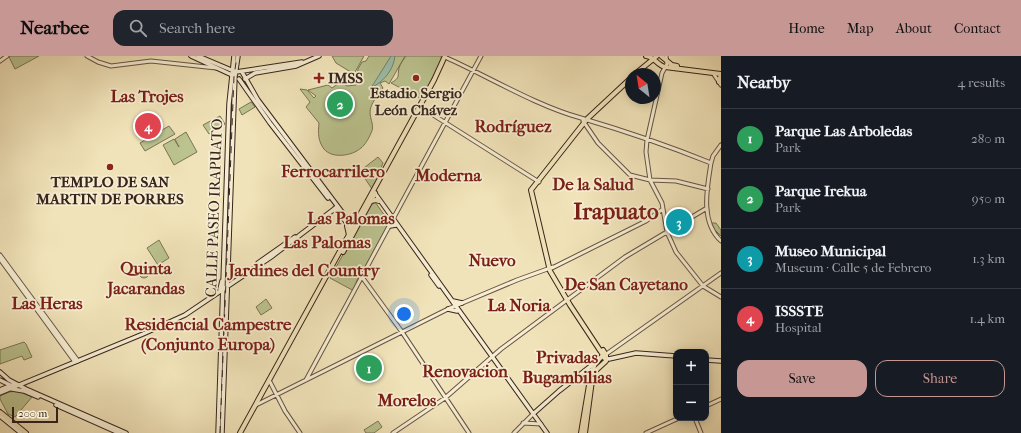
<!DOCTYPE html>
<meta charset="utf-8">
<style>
body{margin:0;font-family:"IM FELL French Canon",serif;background:#20242c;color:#f1f3f6}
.controls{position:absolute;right:12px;bottom:12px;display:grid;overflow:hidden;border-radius:8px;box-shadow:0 2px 10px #0003}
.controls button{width:36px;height:36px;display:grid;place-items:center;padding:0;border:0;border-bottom:1px solid #363941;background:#171b24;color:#f1f3f6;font:20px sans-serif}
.compass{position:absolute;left:625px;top:12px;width:36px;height:36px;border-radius:50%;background:#171b24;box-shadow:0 2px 10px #0003;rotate:330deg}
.scale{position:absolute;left:12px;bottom:10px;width:46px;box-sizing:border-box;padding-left:4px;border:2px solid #37251c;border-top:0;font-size:11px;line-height:14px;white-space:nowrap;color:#37251c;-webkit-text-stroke:3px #f6edd2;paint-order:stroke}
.you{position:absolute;left:404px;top:258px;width:14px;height:14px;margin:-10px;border:3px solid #fff;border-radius:50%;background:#1a73e8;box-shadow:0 0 0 6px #1a73e833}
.badge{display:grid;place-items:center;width:26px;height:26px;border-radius:50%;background:#c59692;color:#fff;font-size:13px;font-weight:700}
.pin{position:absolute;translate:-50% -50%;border:2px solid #fff;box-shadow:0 1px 4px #0006}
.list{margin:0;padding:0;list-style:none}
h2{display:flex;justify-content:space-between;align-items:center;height:52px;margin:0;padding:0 16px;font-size:17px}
h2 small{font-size:13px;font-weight:400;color:#9ea1a6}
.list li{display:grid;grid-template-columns:26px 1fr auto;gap:12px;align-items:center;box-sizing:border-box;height:60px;padding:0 16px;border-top:1px solid #363941}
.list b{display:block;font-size:15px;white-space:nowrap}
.list p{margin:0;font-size:13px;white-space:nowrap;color:#9ea1a6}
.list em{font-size:13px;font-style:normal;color:#9ea1a6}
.actions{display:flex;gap:8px;padding:12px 16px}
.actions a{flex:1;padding:9px 0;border:1px solid #c59692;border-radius:12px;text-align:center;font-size:14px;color:#c59692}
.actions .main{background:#c59692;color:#111}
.icon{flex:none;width:22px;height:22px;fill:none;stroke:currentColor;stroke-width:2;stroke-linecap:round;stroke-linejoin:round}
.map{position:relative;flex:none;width:721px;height:377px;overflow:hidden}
header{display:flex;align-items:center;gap:24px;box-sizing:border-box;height:56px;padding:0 20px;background:#c59692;color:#111}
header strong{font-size:19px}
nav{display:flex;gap:22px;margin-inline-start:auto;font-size:14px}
.search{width:280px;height:36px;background:#20242c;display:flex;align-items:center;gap:10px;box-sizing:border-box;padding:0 14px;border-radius:12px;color:#9ea1a6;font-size:15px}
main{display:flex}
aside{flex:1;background:#171b24}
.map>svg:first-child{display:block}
</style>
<header>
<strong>Nearbee</strong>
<div class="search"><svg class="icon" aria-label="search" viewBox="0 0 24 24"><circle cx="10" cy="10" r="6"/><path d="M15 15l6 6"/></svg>Search here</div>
<nav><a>Home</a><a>Map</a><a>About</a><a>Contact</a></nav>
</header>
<main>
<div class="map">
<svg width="721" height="377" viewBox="0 0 721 377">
<rect width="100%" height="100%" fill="#f1e3b9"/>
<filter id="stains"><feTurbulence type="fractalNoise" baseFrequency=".005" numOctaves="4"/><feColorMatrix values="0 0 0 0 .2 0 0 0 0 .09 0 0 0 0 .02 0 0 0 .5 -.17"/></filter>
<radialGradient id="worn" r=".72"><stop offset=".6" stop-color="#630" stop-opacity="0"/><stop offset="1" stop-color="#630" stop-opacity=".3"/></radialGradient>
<path fill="#bbc38f" stroke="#797456" d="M 10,0 L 39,0 L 15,13 L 9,1 Z
M 332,0 L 364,0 L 354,18 L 336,7 Z
M 369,0 L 405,0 L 389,28 L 385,25 L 380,27 L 383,32 C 378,39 370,48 370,56 C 370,64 375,70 371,77 C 369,82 365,89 361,92 C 352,100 332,103 324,93 C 318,85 318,77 319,67 L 306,51 L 310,46 L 300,33 L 307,34 L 314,42 L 316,40 L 308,34 L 328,29 L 332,32 L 341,26 L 347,30 L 356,29 L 358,13 L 362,6 L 366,5 Z
M 406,0 L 441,0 L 442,7 L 422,43 L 391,27 C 401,21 397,21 399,12 C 400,8 404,3 406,0 Z
M 251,46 L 255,51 L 242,59 L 239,53 Z
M 220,60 L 225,68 L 209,78 L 203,69 Z
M 169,70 L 175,78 L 145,95 L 140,87 Z
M 186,76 L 197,96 L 174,109 L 163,89 L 174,83 L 179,91 L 175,83 Z
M 378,101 L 383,107 L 380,114 L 382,116 L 372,133 L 360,115 Z
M 375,146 L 390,167 L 368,207 L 357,224 L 354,235 L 330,222 L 370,150 Z
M 712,167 L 716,167 L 721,174 L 721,180 L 711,170 Z
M 159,184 L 169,202 L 158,209 L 147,192 Z
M139 217a5 5 0 1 1 10 0a5 5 0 1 1-10 0Z
M 266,243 L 272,252 L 261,259 L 256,251 Z
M 24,286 L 26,288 L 32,301 L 24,304 L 22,300 L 0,308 L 0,294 Z
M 380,304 L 383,309 L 377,314 L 372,314 L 365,319 L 361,316 L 360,309 L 365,307 L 369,309 Z
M 18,335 L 32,341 L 15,361 L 8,358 L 0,343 L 0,340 L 9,336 Z
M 378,365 L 382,371 L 374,377 L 366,377 L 364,374 Z"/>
<path fill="#9cbfaa" stroke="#748171" d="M 391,0 L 395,0 C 393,15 384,25 371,32 Z"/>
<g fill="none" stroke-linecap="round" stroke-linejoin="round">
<g stroke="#665443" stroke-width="5">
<path id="tertiary" d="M 87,0 L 98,6 L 111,10 L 151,5 L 216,12
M 666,0 L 667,8 L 662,17 L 647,84 L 646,96 L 650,124 L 662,147 L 667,176 L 676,196 L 703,230 L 721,241
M 447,2 C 489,21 537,50 581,62 C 625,75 669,90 711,107
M 0,5 L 7,0
M 713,17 L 721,29
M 419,50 L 539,126
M 583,65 L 598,87 L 630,119 L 650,124 L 676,125 L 708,133
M 721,89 L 713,100 L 711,107 C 707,132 700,166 721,185
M 0,199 L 78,305
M 0,203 L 75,306
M 552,212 L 646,165 L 663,153
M 362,221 L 402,276 L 469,377
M 605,299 L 721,217
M 269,324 L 285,355 L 300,377
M 306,324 L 481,0
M 256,349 L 448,253 L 517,224 L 553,211
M 706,350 L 721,343
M 695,362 L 701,377
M 523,367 L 541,368
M 393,377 L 445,342 L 501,293 L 625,201 L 707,152
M 514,377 L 532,359
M 646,377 L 679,362"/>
</g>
<g stroke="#37251c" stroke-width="5.5">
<path id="secondary" d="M 191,0 L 232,19
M 198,0 L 236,16 L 302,6
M 242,16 L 258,44 L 354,172
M 239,23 L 270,67 L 328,142
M 245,23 L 255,17 L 296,10 L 319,0
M 374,136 L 547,377
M 335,152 L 353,175
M 390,170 L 396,169
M 258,207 L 295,181
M 431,219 L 439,230
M 220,233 L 222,225
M 453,245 L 462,247
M 448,253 L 457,255
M 604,302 L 609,303 L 636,297 L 676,300
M 706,304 L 721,305
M 0,316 L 9,324 L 26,333 L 126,377
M 0,324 L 10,329
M 12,333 L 24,335 L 38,341
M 0,334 L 14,328
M 0,337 L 143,278 L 185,259 L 271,201 L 337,151
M 56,349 L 119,377
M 533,358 L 559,335 L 596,306
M 0,360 L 21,377
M 218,377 L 229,48 L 234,0
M 222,377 L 235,20 L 238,0"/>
</g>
<g stroke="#37251c" stroke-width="6">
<path id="primary" d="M 646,0 C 655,1 657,9 665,11 L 721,18
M 661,0 L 672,9 L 677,10
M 635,18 L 657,0
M 719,26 L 721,18
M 371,145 L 376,144 L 379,145
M 347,170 L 349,179
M 343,196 L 375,137
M 0,356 L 26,377
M 240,377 L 434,24 L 445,0
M 581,377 L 591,317 L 595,308 L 603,299 L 570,249 L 550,215 L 531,134 L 587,63 L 631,22
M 585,377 L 593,317 L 606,305 L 606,299 L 603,294"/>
</g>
<use href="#tertiary" stroke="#f6edd2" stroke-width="3"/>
<use href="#secondary" stroke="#f6edd2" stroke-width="3.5"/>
<use href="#primary" stroke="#f1e3b9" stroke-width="4"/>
<path stroke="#37251c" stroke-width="1" stroke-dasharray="7 7" stroke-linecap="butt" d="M 220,377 L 234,20 L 237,0"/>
</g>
<g fill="#8f2418" stroke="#f6edd2" stroke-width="1.5">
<path d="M317 16h4v4h4v4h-4v4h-4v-4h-4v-4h4z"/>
<circle cx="416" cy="22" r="4"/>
<circle cx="110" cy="111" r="4"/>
</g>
<g text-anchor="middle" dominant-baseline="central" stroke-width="3.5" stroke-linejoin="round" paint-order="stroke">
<g font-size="15" font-weight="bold" fill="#37251c" stroke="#f6edd2">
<text x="328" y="22" text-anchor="start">IMSS</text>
<text x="416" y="37">Estadio Sergio<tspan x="416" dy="17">León Chávez</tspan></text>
<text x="110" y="126">TEMPLO DE SAN<tspan x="110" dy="17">MARTIN DE PORRES</tspan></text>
</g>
<g font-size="15" fill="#37251c" stroke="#f6edd2">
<text transform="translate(214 152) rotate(-88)">CALLE PASEO IRAPUATO</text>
</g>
<g font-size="17" font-weight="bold" fill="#7a1f14" stroke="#f6edd2">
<text x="147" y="40">Las Trojes</text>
<text x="513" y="70">Rodríguez</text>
<text x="333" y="115">Ferrocarrilero</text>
<text x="448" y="119">Moderna</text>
<text x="593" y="128">De la Salud</text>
<text x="351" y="162">Las Palomas</text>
<text x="327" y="186">Las Palomas</text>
<text x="492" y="204">Nuevo</text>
<text x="146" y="212">Quinta<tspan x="146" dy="20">Jacarandas</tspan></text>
<text x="304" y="214">Jardines del Country</text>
<text x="626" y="228">De San Cayetano</text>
<text x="47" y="247">Las Heras</text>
<text x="519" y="249">La Noria</text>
<text x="208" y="268">Residencial Campestre<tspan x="208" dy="20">(Conjunto Europa)</tspan></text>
<text x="567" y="301">Privadas<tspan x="567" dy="20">Bugambilias</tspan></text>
<text x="465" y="315">Renovacion</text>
<text x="407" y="344">Morelos</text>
</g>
<g font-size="23" font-weight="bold" fill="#7a1f14" stroke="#f6edd2">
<text x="616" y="155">Irapuato</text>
</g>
</g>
<rect width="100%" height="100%" filter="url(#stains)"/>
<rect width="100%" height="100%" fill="url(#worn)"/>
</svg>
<div class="controls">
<button>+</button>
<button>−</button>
</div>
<svg class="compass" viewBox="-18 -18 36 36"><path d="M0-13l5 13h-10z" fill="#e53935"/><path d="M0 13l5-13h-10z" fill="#9ea1a6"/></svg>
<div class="scale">200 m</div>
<div class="you"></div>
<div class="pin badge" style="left:369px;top:312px;background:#2e9e5b">1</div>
<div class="pin badge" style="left:340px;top:48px;background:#2e9e5b">2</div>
<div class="pin badge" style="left:679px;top:166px;background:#0f9aa8">3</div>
<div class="pin badge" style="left:148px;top:70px;background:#e0444e">4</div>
</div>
<aside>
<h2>Nearby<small>4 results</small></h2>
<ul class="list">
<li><span class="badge" style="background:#2e9e5b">1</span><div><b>Parque Las Arboledas</b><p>Park</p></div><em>280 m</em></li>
<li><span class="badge" style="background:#2e9e5b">2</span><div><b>Parque Irekua</b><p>Park</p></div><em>950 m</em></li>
<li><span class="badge" style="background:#0f9aa8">3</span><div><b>Museo Municipal</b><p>Museum · Calle 5 de Febrero</p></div><em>1.3 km</em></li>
<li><span class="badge" style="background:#e0444e">4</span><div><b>ISSSTE</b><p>Hospital</p></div><em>1.4 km</em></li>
</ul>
<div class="actions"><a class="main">Save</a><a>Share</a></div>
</aside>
</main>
